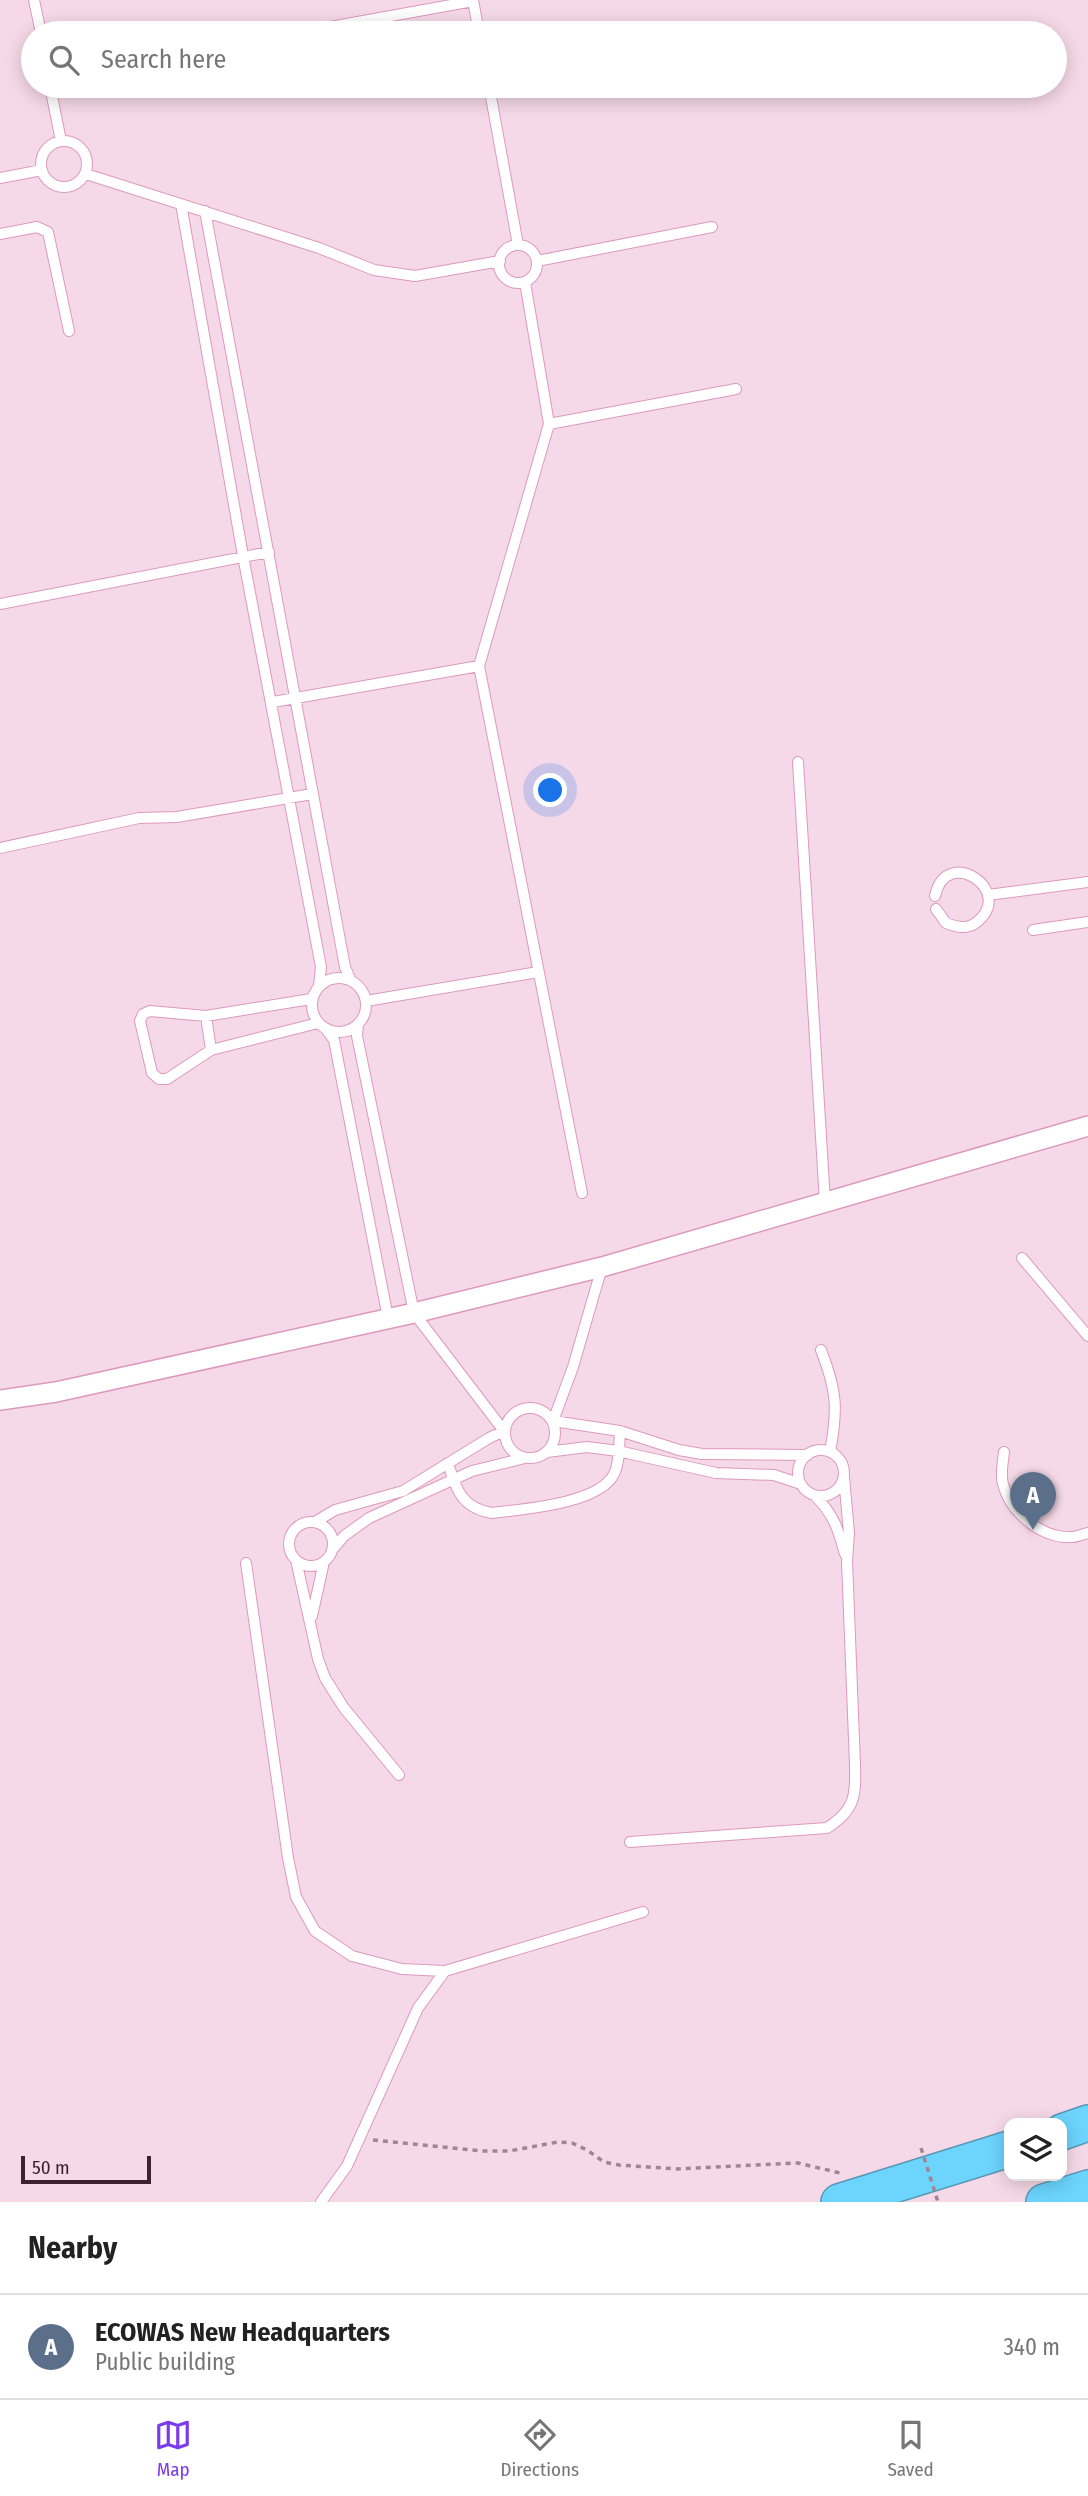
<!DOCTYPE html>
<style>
body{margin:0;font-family:"Fira Sans Condensed",sans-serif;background:#f6f6f6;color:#222}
.controls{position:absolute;right:21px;bottom:21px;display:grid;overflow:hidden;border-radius:14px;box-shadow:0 4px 18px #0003}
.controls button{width:63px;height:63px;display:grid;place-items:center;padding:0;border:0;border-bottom:2px solid #e0e0e0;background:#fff;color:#222;font:35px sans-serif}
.scale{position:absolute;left:21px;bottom:18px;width:130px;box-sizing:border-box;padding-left:7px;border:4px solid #3c2230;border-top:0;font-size:19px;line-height:24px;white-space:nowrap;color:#3c2230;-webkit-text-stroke:5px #f6d9e8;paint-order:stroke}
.you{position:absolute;left:551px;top:791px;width:24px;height:24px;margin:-18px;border:5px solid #fff;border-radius:50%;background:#1a73e8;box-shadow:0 0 0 10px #1a73e833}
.badge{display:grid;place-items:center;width:46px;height:46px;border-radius:50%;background:#7c3aed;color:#fff;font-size:23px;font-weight:700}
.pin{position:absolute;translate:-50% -58px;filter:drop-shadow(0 2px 4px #0008)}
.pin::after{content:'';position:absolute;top:37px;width:24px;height:21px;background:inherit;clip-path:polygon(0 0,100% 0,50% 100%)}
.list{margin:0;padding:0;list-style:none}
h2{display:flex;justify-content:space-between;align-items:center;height:91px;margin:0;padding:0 28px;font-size:30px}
h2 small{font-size:23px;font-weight:400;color:#767676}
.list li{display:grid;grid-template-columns:46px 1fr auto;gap:21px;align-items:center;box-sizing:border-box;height:105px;padding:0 28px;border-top:2px solid #e0e0e0}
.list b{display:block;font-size:26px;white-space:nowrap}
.list p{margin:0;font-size:23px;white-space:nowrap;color:#767676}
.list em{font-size:23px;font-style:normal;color:#767676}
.icon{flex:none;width:38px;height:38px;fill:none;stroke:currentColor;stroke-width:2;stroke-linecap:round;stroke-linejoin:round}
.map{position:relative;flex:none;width:1088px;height:2202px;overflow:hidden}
.search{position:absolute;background:#fff;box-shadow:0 4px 18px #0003;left:21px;right:21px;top:21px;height:77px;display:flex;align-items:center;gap:18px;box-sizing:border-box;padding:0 24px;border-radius:38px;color:#767676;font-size:26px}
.sheet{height:196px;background:#fff}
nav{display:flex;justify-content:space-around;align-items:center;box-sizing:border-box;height:98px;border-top:2px solid #e0e0e0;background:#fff;font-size:19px;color:#767676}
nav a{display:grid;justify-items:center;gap:4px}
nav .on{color:#7c3aed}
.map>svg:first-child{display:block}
</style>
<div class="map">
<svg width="1088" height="2202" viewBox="0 0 1088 2202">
<rect width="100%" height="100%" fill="#f6d9e8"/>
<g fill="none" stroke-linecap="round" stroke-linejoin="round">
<g stroke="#dd99bd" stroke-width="12">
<path id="lane" d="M 34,0 L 41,33
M 473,0 L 479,33
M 297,33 L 473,1
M 50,86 L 61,141
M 489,86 L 518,245
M41 164a23 23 0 1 1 46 0a23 23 0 1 1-46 0Z
M 86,174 L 319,248 L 374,270 L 415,276 L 500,261
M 0,178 L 42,170
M 181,204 L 243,556 L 321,967 L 319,986
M 205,211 L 345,967 L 351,981
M 0,234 L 37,227 L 48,232 L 69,331
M499 264a19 19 0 1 1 38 0a19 19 0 1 1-38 0Z
M 537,261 L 712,227
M 525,282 L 549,424 L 479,666 L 582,1193
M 549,424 L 736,389
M 0,604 L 269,552
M 273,702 L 479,666
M 798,762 L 825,1202
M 0,848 L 139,818 L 177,817 L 312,794
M 988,895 L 1088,882
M 935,896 C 946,844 1016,891 977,922 C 967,930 956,927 946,923 L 936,909
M 1033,930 L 1088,922
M312 1005a27 27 0 1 1 54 0a27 27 0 1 1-54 0Z
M 311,999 L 206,1016 L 150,1011 L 143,1014 L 140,1021 L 152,1073 L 159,1079 L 167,1079 L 211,1050 L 318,1023
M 366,1001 L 538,972
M 206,1016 L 211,1050
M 326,1029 L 334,1040 L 388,1318
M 1022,1258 L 1088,1336
M 602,1267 L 573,1367 L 553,1421 L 620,1431 L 679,1450 L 702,1454 L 808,1455
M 821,1350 C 837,1391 838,1409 830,1452
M505 1433a25 25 0 1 1 50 0a25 25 0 1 1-50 0Z
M798 1473a23 23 0 1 1 46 0a23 23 0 1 1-46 0Z
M 547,1452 L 587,1447 L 618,1451 L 716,1473 L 774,1475 L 801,1484
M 1004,1452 C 1003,1462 1000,1474 1003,1484 C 1010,1512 1042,1539 1072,1537 C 1077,1537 1083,1534 1088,1533
M 448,1463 C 456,1490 462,1508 492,1513 C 523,1509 599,1504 614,1474 C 620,1462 619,1444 620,1431
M 814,1495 C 834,1514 838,1529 845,1554
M289 1544a22 22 0 1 1 44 0a22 22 0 1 1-44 0Z
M 315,1522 L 335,1510 L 403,1491 L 489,1438 L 504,1431 L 414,1313 L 357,1036 L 358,1024
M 332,1550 L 344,1536 L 369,1518 L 472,1471 L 525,1458
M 296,1560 L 318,1659 L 325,1678 L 344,1708 L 399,1775
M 246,1563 L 288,1858 L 296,1897 L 315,1931 L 352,1956 L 402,1969 L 445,1971
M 312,1616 L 324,1562
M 630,1842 L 827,1828 C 855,1810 856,1796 855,1765 L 847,1561 L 849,1533 L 844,1477
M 321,2202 L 347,2166 L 418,2008 L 445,1971 L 643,1912"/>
</g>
<g stroke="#dd99bd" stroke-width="22">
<path id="street" d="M 0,1400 L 56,1392 L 414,1313 L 602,1267 L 1088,1126"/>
</g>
<g stroke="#5b96b5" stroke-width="38">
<path id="highway" d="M 1062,2132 L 1088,2123
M 839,2202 L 1009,2149
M 1044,2202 L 1088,2188"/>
</g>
<path stroke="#a08593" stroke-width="3.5" stroke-dasharray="5 5" stroke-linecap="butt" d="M 373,2140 L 482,2151 L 509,2151 L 558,2142 L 572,2143 L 587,2150 L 604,2162 L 619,2165 L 678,2169 L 798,2163 L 840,2173"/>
<use href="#lane" stroke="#fff" stroke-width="10"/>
<use href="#street" stroke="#fff" stroke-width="19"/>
<use href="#highway" stroke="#6cd4fd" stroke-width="35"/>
<path stroke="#a08593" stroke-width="3.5" stroke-dasharray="5 5" stroke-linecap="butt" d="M 921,2148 L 938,2202"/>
</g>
</svg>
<div class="controls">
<button><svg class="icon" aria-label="layers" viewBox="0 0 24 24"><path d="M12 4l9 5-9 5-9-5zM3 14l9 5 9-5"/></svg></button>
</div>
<div class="scale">50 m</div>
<div class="you"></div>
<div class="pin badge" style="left:1033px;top:1530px;background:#5c6f8a">A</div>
<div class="search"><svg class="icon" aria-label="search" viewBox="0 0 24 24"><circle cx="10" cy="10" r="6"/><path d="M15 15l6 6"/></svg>Search here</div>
</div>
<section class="sheet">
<h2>Nearby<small></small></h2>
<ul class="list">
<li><span class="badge" style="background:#5c6f8a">A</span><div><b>ECOWAS New Headquarters</b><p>Public building</p></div><em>340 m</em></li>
</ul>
</section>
<nav>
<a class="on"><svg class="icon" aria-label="map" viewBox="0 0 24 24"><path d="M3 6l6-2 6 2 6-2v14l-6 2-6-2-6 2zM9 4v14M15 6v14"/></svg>Map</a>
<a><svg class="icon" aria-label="directions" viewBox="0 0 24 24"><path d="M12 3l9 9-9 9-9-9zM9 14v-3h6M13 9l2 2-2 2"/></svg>Directions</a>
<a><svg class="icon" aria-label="saved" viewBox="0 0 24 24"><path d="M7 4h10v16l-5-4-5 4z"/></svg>Saved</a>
</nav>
